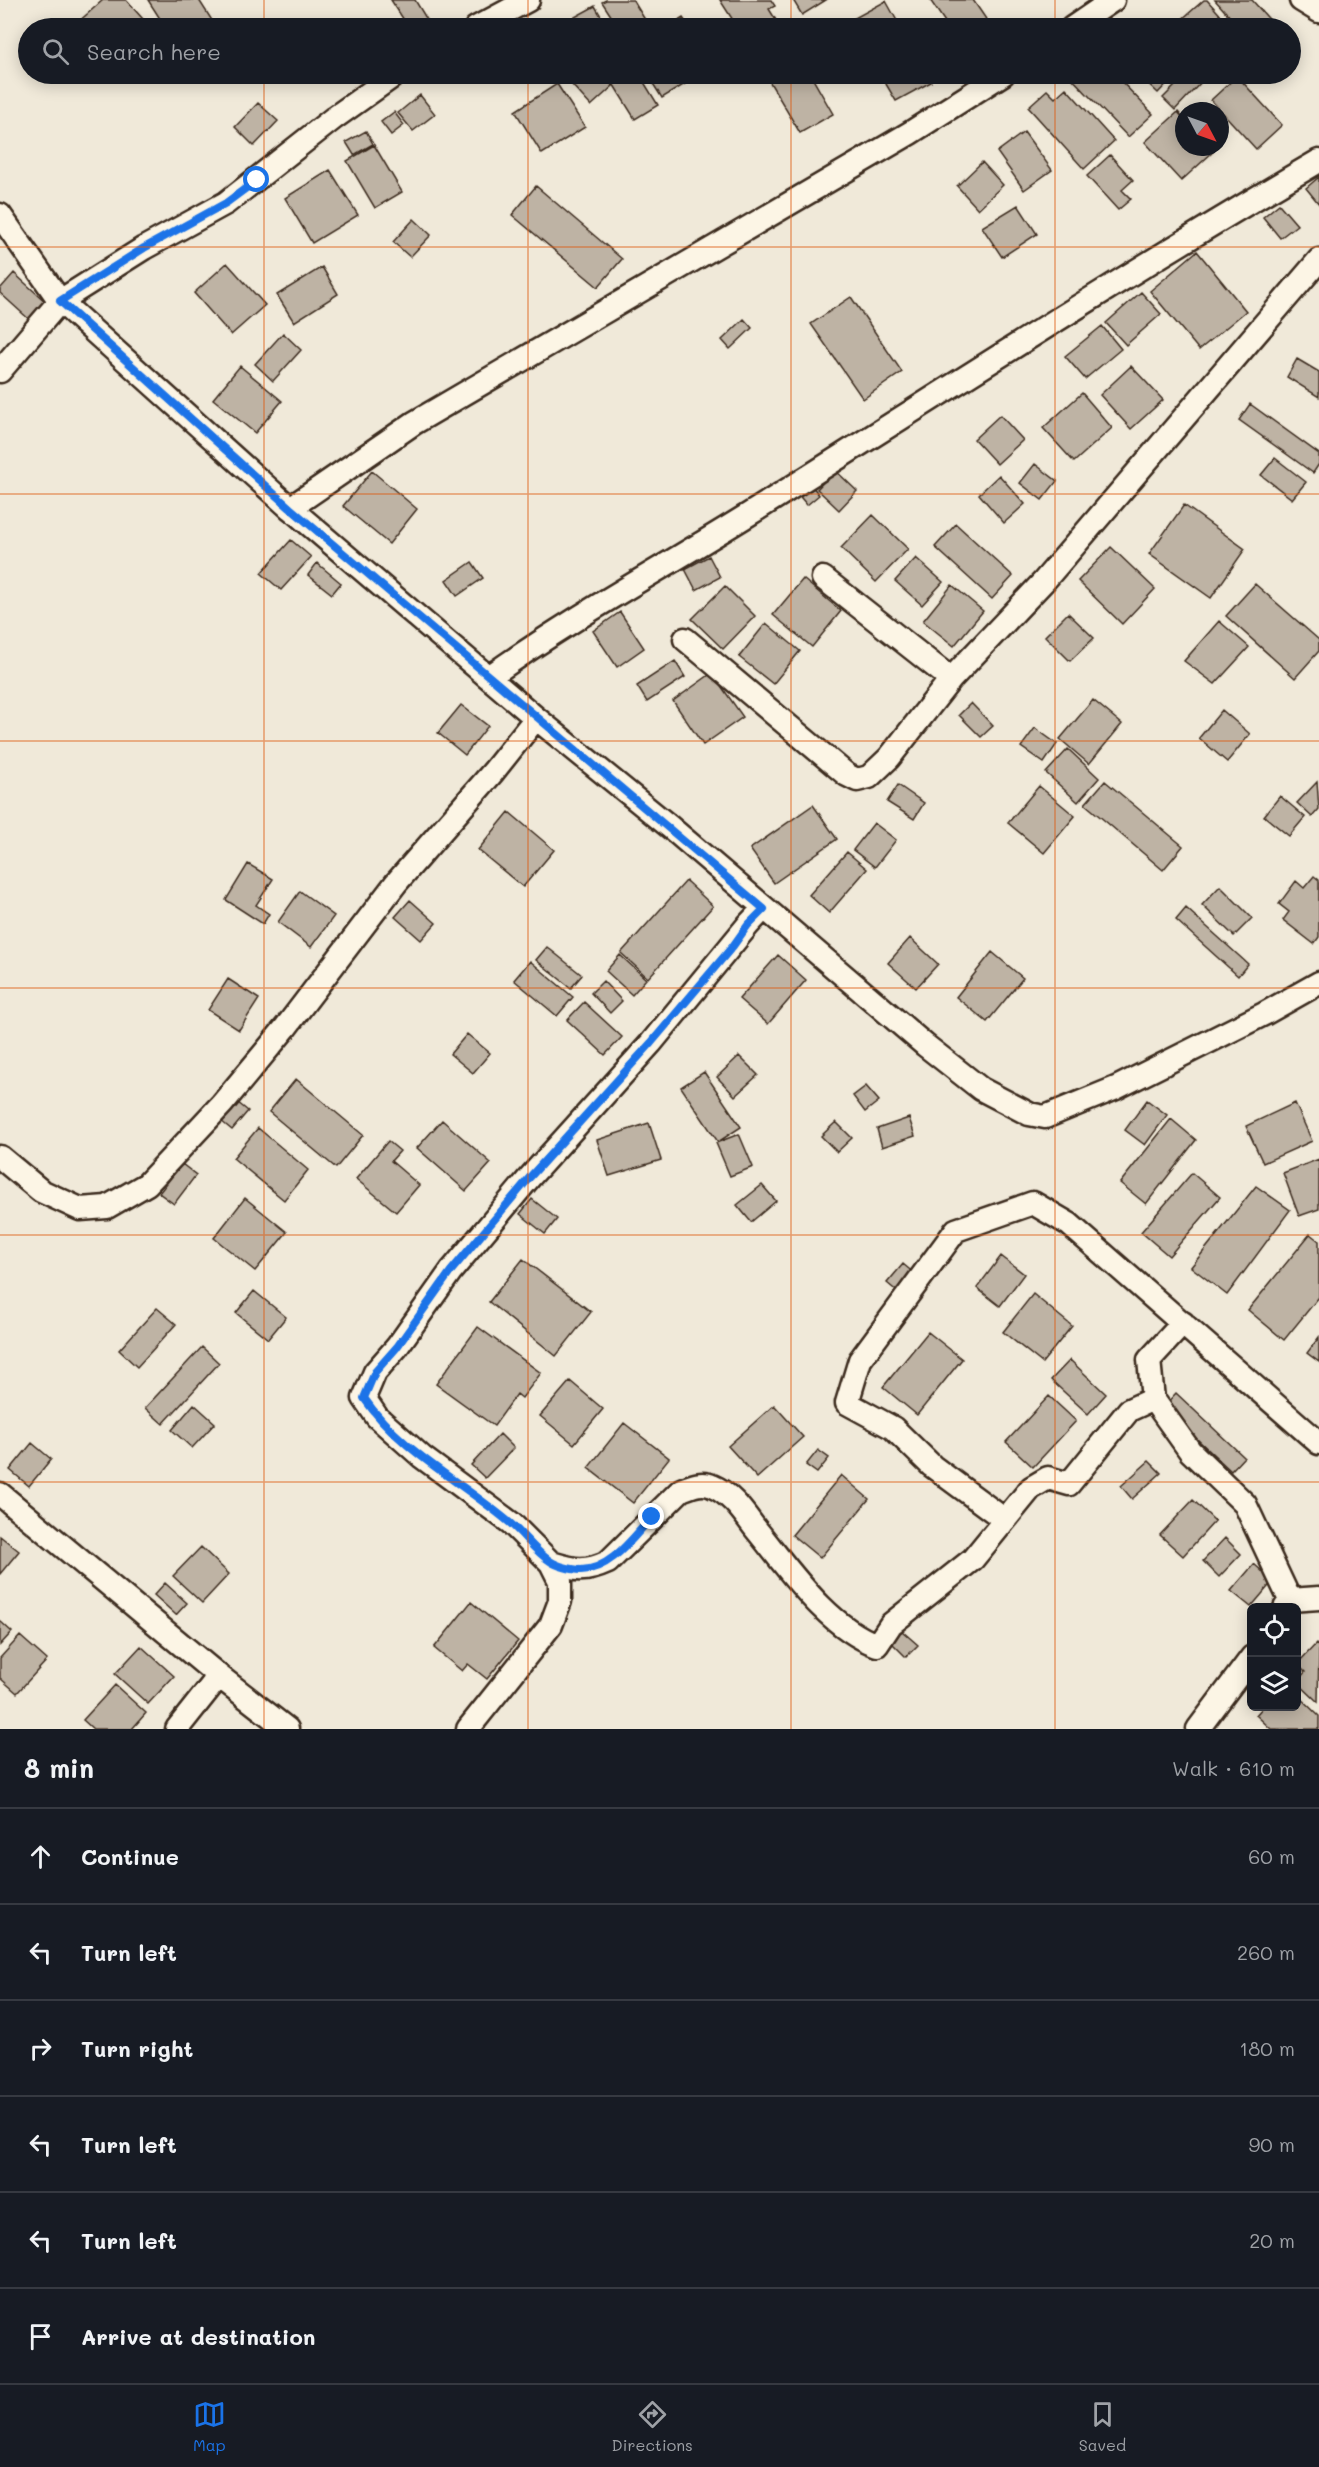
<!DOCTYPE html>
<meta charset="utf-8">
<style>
body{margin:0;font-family:Mali,sans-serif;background:#242831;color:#f1f3f6}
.controls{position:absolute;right:18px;bottom:18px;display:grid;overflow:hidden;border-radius:9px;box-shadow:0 3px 15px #0003}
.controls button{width:54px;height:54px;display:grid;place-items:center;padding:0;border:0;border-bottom:2px solid #363941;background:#171b24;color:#f1f3f6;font:30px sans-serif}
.compass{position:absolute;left:1175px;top:102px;width:54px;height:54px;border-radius:50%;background:#171b24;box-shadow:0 3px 15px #0003;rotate:131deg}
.stop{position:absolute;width:18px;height:18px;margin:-14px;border:4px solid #1a73e8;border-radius:50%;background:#fff}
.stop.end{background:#1a73e8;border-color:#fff;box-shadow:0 2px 6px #0008}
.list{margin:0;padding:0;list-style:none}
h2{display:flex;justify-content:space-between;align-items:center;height:78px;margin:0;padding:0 24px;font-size:26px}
h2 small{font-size:20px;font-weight:400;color:#9ea1a6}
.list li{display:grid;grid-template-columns:39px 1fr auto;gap:18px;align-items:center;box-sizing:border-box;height:96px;padding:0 24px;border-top:2px solid #363941}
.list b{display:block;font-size:22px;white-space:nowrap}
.list em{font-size:20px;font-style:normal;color:#9ea1a6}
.icon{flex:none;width:33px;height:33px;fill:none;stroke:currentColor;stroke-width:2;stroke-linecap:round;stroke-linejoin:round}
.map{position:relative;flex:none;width:1319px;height:1729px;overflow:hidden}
.search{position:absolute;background:#171b24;box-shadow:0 3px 15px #0003;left:18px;right:18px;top:18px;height:66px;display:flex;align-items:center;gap:15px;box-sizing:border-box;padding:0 21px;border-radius:33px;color:#9ea1a6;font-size:22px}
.sheet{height:654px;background:#171b24}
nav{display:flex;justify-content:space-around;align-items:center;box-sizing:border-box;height:84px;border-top:2px solid #363941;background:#171b24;font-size:16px;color:#9ea1a6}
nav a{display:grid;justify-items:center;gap:3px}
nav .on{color:#1a73e8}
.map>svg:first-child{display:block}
</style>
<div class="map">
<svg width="1319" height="1729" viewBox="0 0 1319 1729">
<rect width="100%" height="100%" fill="#f0e9d9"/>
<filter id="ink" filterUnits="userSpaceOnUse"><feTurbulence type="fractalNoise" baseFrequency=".0167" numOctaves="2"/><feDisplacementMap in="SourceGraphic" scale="12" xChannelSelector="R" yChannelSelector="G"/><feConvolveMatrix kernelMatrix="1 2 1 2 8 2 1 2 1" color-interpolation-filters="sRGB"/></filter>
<g filter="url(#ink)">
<path fill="#beb3a4" stroke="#3b2a1e" stroke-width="1.5" d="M 103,0 L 126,0 L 151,28 L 80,28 L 76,24 Z
M 148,0 L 199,0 L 213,22 L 203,28 L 166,28 Z
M 391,0 L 415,0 L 432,28 L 409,28 Z
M 606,0 L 633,0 L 650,28 L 619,28 L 602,2 Z
M 720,0 L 771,0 L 775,6 L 769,9 L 779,25 L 773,28 L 738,28 Z
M 793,0 L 826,0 L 802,15 Z
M 930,0 L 973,0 L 986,19 L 973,28 L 949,28 Z
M 1204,0 L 1207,0 L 1232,28 L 1172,28 Z
M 1215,0 L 1252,0 L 1274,25 L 1271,28 L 1240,28 Z
M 886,1 L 901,28 L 855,28 L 851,20 Z
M 595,6 L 608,28 L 579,28 L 573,18 Z
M 683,18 L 690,28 L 667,28 Z
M 562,74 L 602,74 L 613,86 L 591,106 Z
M 607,74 L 639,74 L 658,105 L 635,119 Z
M 647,74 L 679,74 L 685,84 L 662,98 Z
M 765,74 L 810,74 L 833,114 L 800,133 Z
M 880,74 L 926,74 L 931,82 L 896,101 Z
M 1068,74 L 1114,74 L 1153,114 L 1128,137 Z
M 1138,74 L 1176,74 L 1158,93 Z
M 1187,74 L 1201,74 L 1206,77 L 1175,110 L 1163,98 Z
M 1237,76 L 1282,125 L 1256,149 L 1211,100 Z
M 557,84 L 585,127 L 542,154 L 515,111 Z
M 1066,88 L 1114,141 L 1084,169 L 1028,107 L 1047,90 L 1055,98 Z
M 420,95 L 435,114 L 413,131 L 398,113 Z
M 258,103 L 278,121 L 254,146 L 235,127 Z
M 394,112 L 404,125 L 391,135 L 381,122 Z
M 1178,112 L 1184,119 L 1184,147 L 1210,147 L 1214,151 L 1181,181 L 1145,142 Z
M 366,131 L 373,144 L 354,155 L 346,142 Z
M 1024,132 L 1052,170 L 1024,190 L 997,152 Z
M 374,145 L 402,192 L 375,208 L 347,161 Z
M 1110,155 L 1133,180 L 1122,190 L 1131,199 L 1118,210 L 1087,176 Z
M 982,162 L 1003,185 L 978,209 L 957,186 Z
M 330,170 L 358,215 L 312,243 L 285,198 Z
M 1319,177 L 1319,204 L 1306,188 Z
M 536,186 L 622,259 L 598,287 L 512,215 Z
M 1279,204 L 1297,225 L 1280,238 L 1263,217 Z
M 1018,205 L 1037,234 L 1002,257 L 982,227 Z
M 414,219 L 431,235 L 410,257 L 393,242 Z
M 1197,251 L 1246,311 L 1199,350 L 1150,291 Z
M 227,263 L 265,305 L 231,335 L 194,293 Z
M 322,267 L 338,294 L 294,322 L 277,295 Z
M 14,273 L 48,304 L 32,322 L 0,293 L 0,289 Z
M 1141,292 L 1161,314 L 1126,345 L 1106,323 Z
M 851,297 L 902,372 L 863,399 L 811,324 Z
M 744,319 L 752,328 L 730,349 L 722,340 Z
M 1102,326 L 1121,349 L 1085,379 L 1065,356 Z
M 283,333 L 301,350 L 273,381 L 255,364 Z
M 1297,359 L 1319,372 L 1319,397 L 1287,377 Z
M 240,366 L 282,401 L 255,433 L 213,399 Z
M 1131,366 L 1163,400 L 1131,429 L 1100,395 Z
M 1082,393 L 1112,428 L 1074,462 L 1043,428 Z
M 1250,404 L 1319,454 L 1319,464 L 1313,473 L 1239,420 Z
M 1000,415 L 1023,440 L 997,464 L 974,439 Z
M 1275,458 L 1306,482 L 1292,499 L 1261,475 Z
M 1035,464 L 1057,481 L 1042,500 L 1020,483 Z
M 835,470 L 857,491 L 839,510 L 817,489 Z
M 372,471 L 417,509 L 389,544 L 343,506 Z
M 999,475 L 1025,504 L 1004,523 L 979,494 Z
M 809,482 L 819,495 L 807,505 L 796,492 Z
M 1184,505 L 1245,549 L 1211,598 L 1149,554 Z
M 873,515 L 908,549 L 876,582 L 841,548 Z
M 956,524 L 1013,576 L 992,599 L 935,547 Z
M 291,540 L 311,557 L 281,590 L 261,573 Z
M 1111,547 L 1155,589 L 1122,624 L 1078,581 Z
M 709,556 L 720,577 L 696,590 L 685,569 Z
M 916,558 L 943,582 L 922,605 L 895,581 Z
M 472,562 L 483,578 L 457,596 L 446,580 Z
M 317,563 L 341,583 L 332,594 L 308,575 Z
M 803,579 L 841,611 L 812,647 L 773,615 Z
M 1255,584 L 1319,640 L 1319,651 L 1295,678 L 1226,616 Z
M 952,585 L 983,611 L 954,646 L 923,621 Z
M 725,586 L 755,616 L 723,649 L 692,619 Z
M 620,612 L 644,648 L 617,667 L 593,631 Z
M 1068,613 L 1094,638 L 1070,661 L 1045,636 Z
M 1219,621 L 1249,647 L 1215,684 L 1184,661 Z
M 766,623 L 800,651 L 773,684 L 739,657 Z
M 675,661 L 685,677 L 647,702 L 637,686 Z
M 712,673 L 743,717 L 703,745 L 673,701 Z
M 1093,700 L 1122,724 L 1089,764 L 1060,739 Z
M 971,703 L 993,726 L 981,737 L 959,715 Z
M 461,705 L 488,726 L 465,755 L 438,733 Z
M 1222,710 L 1250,734 L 1227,762 L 1199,738 Z
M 1035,728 L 1057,744 L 1044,763 L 1021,747 Z
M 1068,749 L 1099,778 L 1078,802 L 1046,773 Z
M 1105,781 L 1183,846 L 1163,870 L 1085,804 Z
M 1317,782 L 1319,809 L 1312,817 L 1297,803 Z
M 898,785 L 924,803 L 914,819 L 887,802 Z
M 1039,786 L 1075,816 L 1044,853 L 1008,823 Z
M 1280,796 L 1305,817 L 1289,836 L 1264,816 Z
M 813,805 L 837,839 L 774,883 L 750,849 Z
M 509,812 L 554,850 L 523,887 L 478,850 Z
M 874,823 L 896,840 L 875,867 L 853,850 Z
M 847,852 L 867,869 L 829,913 L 809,895 Z
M 248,864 L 273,879 L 256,905 L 269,914 L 263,924 L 226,900 Z
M 1314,876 L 1319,880 L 1319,937 L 1314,944 L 1283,920 L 1289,912 L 1279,904 L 1296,881 L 1304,888 Z
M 686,881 L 713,906 L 648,978 L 621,953 Z
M 1220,886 L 1252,918 L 1234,936 L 1202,905 Z
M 300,891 L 334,916 L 311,947 L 278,922 Z
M 410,900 L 436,923 L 421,940 L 395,917 Z
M 1186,908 L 1248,964 L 1238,976 L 1176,920 Z
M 910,938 L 938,964 L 916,988 L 888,963 Z
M 547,947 L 582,975 L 571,988 L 536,960 Z
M 992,952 L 1023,978 L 987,1022 L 956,997 Z
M 620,955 L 646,979 L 632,995 L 606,971 Z
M 778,955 L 806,980 L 768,1024 L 739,999 Z
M 530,961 L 573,997 L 557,1016 L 514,980 Z
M 228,979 L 259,999 L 239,1030 L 208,1010 Z
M 603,981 L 622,1001 L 610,1013 L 591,993 Z
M 584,1002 L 622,1037 L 605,1055 L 567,1020 Z
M 467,1034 L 490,1053 L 473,1073 L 450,1054 Z
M 739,1056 L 758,1075 L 735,1096 L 717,1077 Z
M 704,1072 L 741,1127 L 718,1142 L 681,1087 Z
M 296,1079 L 363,1135 L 336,1168 L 269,1112 Z
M 866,1086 L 879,1101 L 865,1112 L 853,1096 Z
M 1147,1100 L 1167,1115 L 1145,1145 L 1125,1130 Z
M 237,1102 L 248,1111 L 232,1130 L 221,1121 Z
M 1295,1103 L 1312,1141 L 1263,1163 L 1246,1126 Z
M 909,1118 L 915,1136 L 882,1147 L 877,1129 Z
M 1171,1119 L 1196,1140 L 1146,1204 L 1120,1183 Z
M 442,1120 L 491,1163 L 466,1191 L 417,1148 Z
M 836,1122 L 852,1138 L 837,1152 L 821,1136 Z
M 649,1123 L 661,1160 L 609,1176 L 597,1140 Z
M 258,1128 L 308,1170 L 284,1200 L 233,1158 Z
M 739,1134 L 753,1167 L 730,1176 L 716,1143 Z
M 388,1141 L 400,1151 L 391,1161 L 419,1185 L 396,1212 L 356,1179 Z
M 1319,1159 L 1319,1209 L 1299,1216 L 1283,1173 Z
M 182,1164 L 196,1175 L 174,1204 L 159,1193 Z
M 1192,1173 L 1220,1197 L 1169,1256 L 1141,1232 Z
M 762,1185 L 776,1201 L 751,1222 L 737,1205 Z
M 1256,1186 L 1290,1210 L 1227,1295 L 1191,1267 Z
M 245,1198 L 287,1232 L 255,1271 L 214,1238 Z
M 532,1199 L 557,1219 L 545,1234 L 520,1214 Z
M 1310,1234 L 1319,1241 L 1319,1297 L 1284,1340 L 1248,1310 Z
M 1001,1256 L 1024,1274 L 1000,1306 L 977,1288 Z
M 523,1259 L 591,1312 L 556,1356 L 489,1302 Z
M 903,1264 L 915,1274 L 899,1293 L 887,1283 Z
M 254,1291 L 286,1317 L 268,1339 L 236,1313 Z
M 1033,1294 L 1072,1326 L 1042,1363 L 1003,1332 Z
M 157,1308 L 176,1324 L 137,1367 L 119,1350 Z
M 478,1327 L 541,1373 L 522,1398 L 517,1394 L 494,1426 L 436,1384 Z
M 928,1332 L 962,1359 L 917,1415 L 883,1387 Z
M 1319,1337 L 1319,1362 L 1307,1353 Z
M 202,1347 L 219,1363 L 163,1424 L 145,1408 Z
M 1070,1360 L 1106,1394 L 1088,1414 L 1051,1380 Z
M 570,1381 L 603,1409 L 574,1444 L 540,1416 Z
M 1176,1393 L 1244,1457 L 1231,1471 L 1163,1407 Z
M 1049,1396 L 1076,1421 L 1033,1467 L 1006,1442 Z
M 194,1404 L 215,1423 L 192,1448 L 172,1430 Z
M 774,1405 L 803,1437 L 757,1478 L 728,1446 Z
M 624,1423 L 669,1458 L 633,1503 L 588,1468 Z
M 500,1434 L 514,1448 L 485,1478 L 471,1465 Z
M 32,1443 L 51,1459 L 29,1486 L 10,1470 Z
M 818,1450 L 829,1458 L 817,1473 L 806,1465 Z
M 1149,1461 L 1161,1473 L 1132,1499 L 1121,1486 Z
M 841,1475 L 869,1499 L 820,1558 L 792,1535 Z
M 1193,1500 L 1215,1521 L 1183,1556 L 1160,1535 Z
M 0,1536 L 19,1551 L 0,1574 Z
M 1225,1538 L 1241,1554 L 1219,1577 L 1203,1561 Z
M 201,1547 L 229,1574 L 202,1603 L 173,1576 Z
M 1254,1564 L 1273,1581 L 1251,1607 L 1231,1591 Z
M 165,1583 L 187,1603 L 176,1615 L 154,1595 Z
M 471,1602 L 518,1641 L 487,1679 L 468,1664 L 462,1671 L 434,1648 Z
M 0,1621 L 12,1632 L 0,1645 Z
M 902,1631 L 918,1645 L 906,1657 L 891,1642 Z
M 20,1636 L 47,1660 L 17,1693 L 0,1678 L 0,1658 Z
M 1316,1644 L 1319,1647 L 1318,1702 L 1297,1682 L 1305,1672 L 1297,1664 Z
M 141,1646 L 174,1676 L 148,1704 L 115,1674 Z
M 115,1685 L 146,1713 L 132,1729 L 93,1729 L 83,1720 Z
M 1296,1694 L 1319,1716 L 1319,1729 L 1271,1729 L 1256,1715 L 1264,1706 L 1296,1706 Z"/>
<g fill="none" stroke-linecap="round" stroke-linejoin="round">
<g stroke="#3b2a1e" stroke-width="27">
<path id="minor" d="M 1301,0 L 1319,11
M 476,28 L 528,0
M 1072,28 L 1113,0
M 0,215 L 60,301 L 290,508 L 536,718 L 670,827 L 925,1045 L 981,1089 L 1029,1114 L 1045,1117 L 1116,1088 L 1264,1014 L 1319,983
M 0,371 L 60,301 L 144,248 L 226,203 L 334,118 L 396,74
M 290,508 L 414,423 L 910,133 L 1003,74
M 823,578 L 951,679
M 685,639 L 847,775 L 857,780 L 869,777 L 889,758 L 951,679 L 1044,581 L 1319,260
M 489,677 C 573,617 663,568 751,513 C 940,394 1127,273 1319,161
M 0,1157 L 41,1191 L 80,1209 L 107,1207 L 147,1184 L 222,1104 L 286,1027 L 396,883 L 493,772 L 536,718
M 1153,1399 L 1190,1451 L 1245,1504 L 1290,1600
M 0,1494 L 219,1676
M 1005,1520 L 932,1466 L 893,1428 L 847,1403 L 860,1360 L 956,1230 L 1033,1203 L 1069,1224 L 1319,1443
M 551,1563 C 575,1570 584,1573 608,1562 L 681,1490 C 691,1486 702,1481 712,1486 C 731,1494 743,1512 755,1528 C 788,1568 827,1627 877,1645 L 891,1624 L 973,1559 L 1031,1488 L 1048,1478 L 1069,1484 L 1129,1410 L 1153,1399 L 1149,1360 L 1183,1323
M 1285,1608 L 1290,1600 L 1319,1598
M 177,1729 L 219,1676 L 287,1729
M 468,1729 L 551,1625 L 560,1601 L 560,1581 L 551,1563 L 511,1523 L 422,1457 L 377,1417 L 364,1398 L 375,1372 L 397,1347 L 451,1271 L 530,1177 L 651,1043 L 748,925 L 764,908
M 1198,1729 L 1252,1657"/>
</g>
<use href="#minor" stroke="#fcf5e5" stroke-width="22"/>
</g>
</g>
<g fill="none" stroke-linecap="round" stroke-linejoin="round" filter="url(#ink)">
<path stroke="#1a73e8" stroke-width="8" d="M 257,180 L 226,203 L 144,248 L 60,301 L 290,508 L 764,909 L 748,925 L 733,946 L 651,1043 L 530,1177 L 451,1271 L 397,1347 L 375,1372 L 364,1398 C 400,1451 462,1482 510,1523 C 524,1535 535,1551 550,1561 C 557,1566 573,1570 581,1570 C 611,1570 633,1537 652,1517"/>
</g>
<path fill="none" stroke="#df570d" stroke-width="1.5" stroke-opacity="0.55" d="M 264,0 L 264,28M 528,0 L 528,28M 791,0 L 791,28M 1055,0 L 1055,28M 264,74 L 264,1729M 528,74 L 528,1729M 791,74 L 791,1729M 1055,74 L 1055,1729M 0,247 L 1319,247M 0,494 L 1319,494M 0,741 L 1319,741M 0,988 L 1319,988M 0,1235 L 1319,1235M 0,1482 L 1319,1482"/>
</svg>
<div class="controls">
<button><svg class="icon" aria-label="locate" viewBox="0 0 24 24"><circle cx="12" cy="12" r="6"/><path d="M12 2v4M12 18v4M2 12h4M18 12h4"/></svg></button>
<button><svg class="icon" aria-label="layers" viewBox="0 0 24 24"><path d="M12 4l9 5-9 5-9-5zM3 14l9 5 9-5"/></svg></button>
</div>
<svg class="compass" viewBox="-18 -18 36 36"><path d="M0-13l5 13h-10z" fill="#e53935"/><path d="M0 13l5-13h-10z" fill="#9ea1a6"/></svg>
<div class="stop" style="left:257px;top:180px"></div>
<div class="stop end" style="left:652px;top:1517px"></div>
<div class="search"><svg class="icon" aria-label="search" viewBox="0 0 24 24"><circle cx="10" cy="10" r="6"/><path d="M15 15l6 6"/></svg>Search here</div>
</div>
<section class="sheet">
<h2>8 min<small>Walk · 610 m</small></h2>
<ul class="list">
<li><svg class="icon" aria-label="ahead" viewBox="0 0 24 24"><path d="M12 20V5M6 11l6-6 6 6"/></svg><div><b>Continue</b></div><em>60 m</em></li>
<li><svg class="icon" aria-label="left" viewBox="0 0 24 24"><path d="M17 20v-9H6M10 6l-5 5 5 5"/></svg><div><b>Turn left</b></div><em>260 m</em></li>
<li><svg class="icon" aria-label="right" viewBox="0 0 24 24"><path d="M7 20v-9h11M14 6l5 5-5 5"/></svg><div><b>Turn right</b></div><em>180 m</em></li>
<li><svg class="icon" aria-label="left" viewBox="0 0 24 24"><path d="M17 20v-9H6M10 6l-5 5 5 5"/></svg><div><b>Turn left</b></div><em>90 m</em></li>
<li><svg class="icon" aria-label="left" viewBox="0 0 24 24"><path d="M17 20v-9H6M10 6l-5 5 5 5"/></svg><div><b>Turn left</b></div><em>20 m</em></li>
<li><svg class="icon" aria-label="arrive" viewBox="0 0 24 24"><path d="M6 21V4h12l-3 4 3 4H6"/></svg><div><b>Arrive at destination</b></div></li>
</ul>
</section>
<nav>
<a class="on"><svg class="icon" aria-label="map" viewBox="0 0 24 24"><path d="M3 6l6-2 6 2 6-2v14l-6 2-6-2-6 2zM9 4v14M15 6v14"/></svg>Map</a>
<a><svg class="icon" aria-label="directions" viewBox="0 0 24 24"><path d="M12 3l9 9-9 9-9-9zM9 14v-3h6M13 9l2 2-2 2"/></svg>Directions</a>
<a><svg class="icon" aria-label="saved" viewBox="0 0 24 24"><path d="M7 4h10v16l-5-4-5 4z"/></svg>Saved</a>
</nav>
